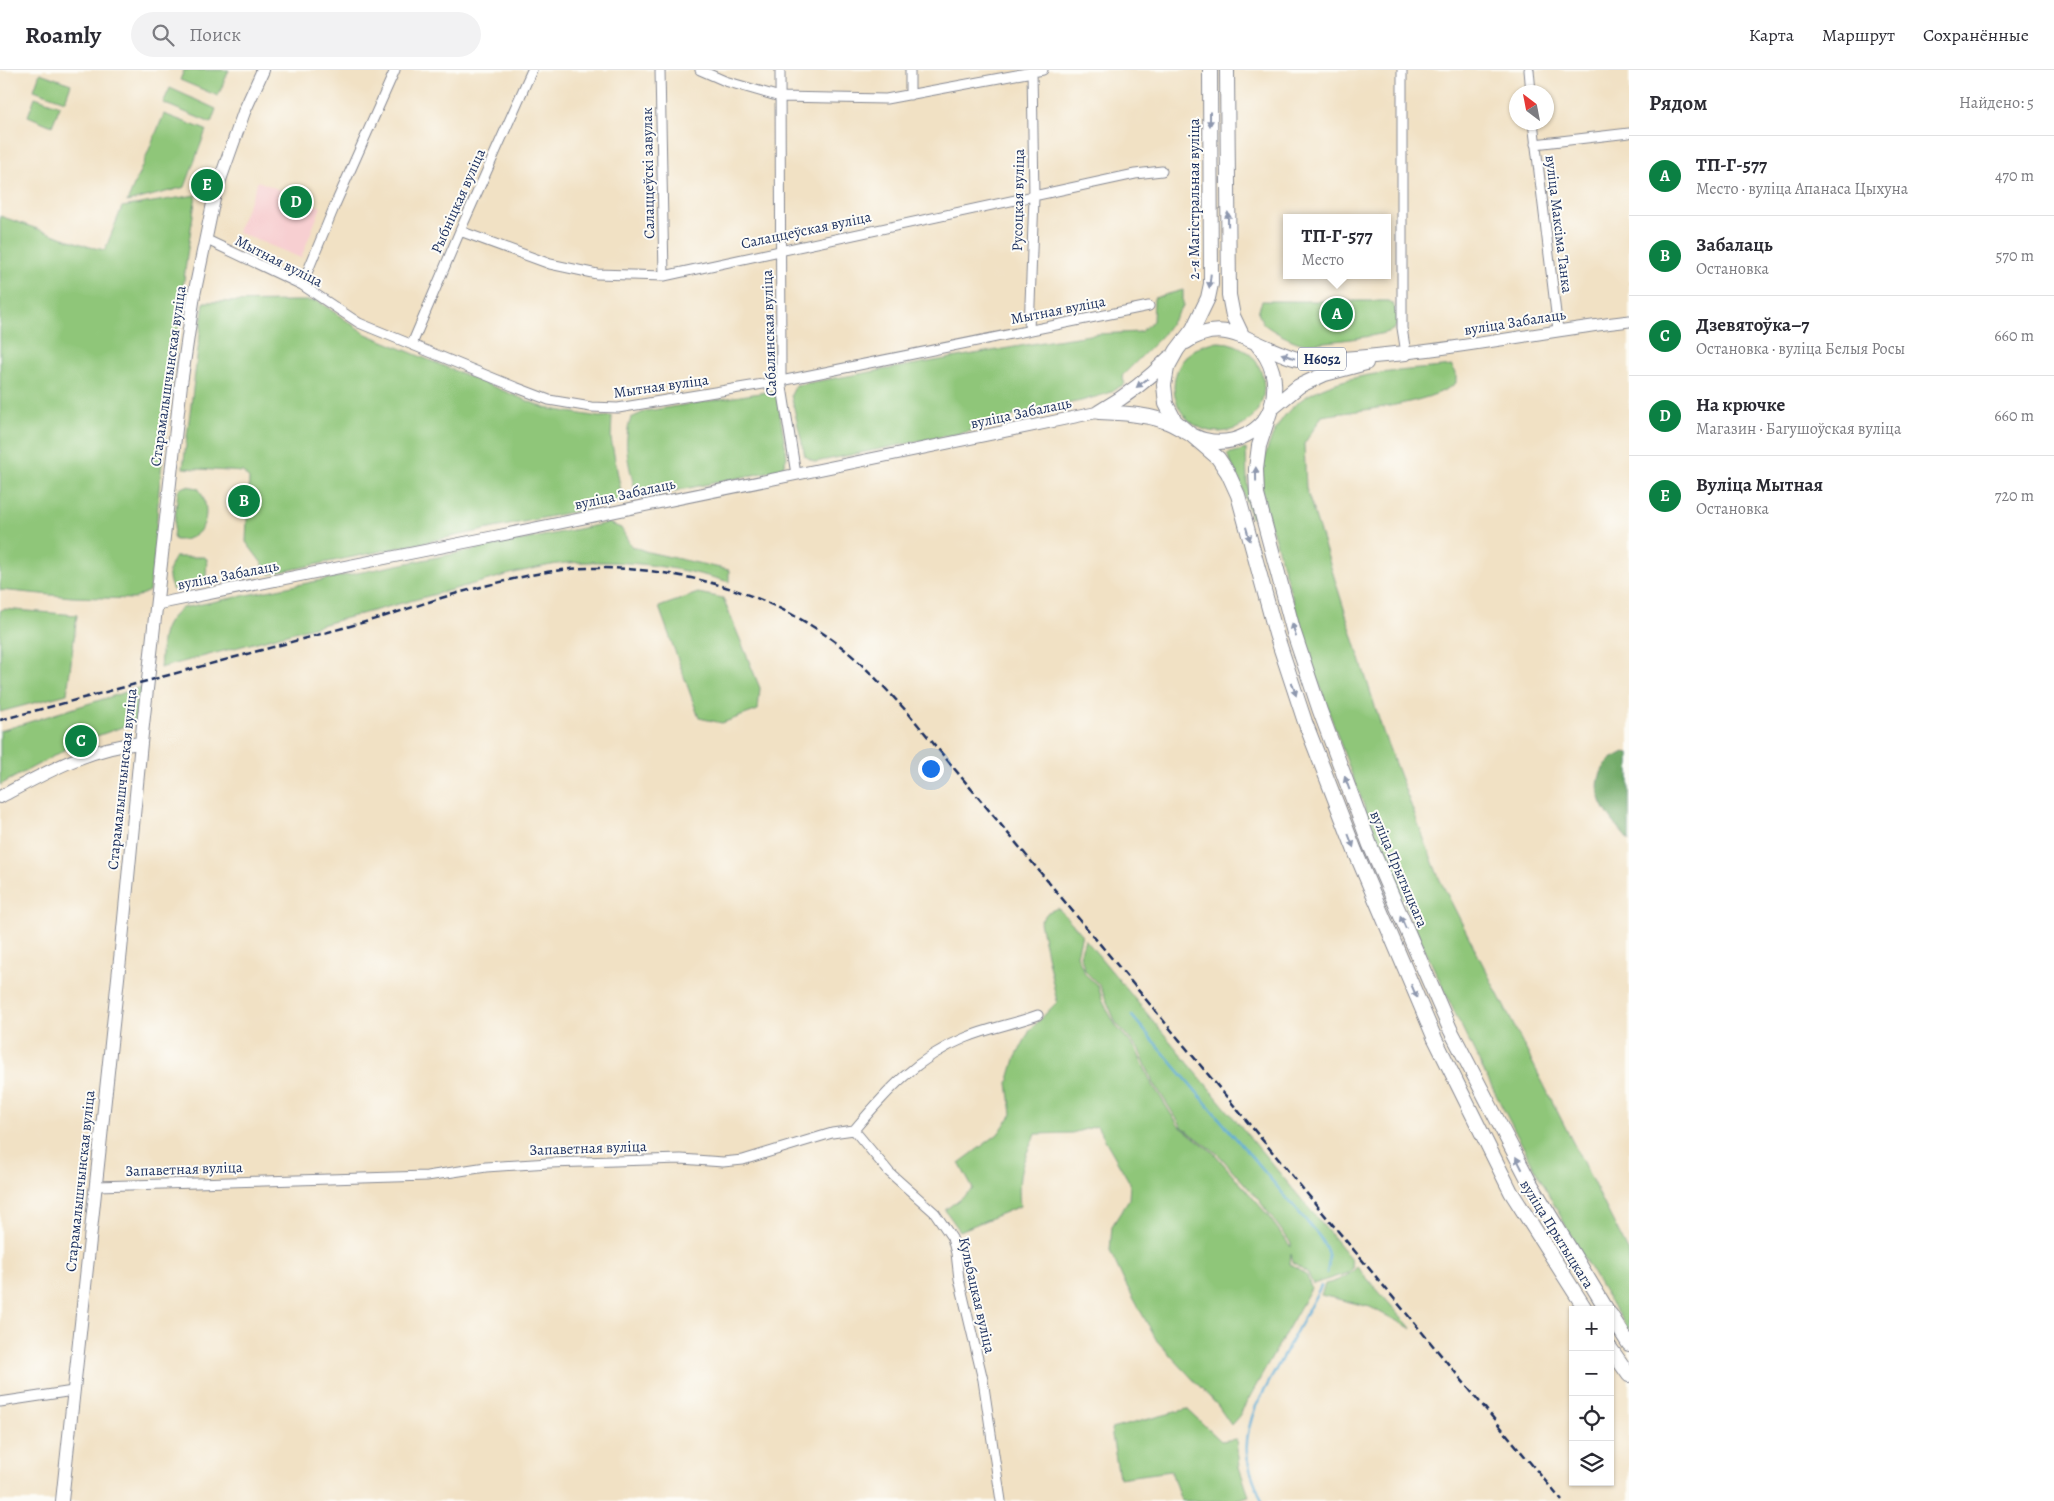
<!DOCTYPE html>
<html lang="ru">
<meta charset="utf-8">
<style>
body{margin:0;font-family:Alegreya,serif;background:#f2f2f3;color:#2b2b33}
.controls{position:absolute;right:15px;bottom:15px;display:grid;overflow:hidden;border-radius:0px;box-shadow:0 1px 4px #0004}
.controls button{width:45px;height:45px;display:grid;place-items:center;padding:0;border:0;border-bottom:1px solid #e1e1e2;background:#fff;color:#2b2b33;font:25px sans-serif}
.compass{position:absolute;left:1509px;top:15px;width:45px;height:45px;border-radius:50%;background:#fff;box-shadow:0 1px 4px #0004;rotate:328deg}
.you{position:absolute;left:930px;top:698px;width:18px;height:18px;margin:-12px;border:4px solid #fff;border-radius:50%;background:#1a73e8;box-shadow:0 0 0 8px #1a73e833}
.badge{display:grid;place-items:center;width:32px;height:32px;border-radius:50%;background:#0b8043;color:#fff;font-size:16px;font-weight:700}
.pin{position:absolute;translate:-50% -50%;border:2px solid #fff;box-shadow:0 1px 5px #0006}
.popup{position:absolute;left:1283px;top:144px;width:108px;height:65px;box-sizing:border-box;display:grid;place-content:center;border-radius:0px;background:#fff;filter:drop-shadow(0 1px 4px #0005);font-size:16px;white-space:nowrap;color:#7c7c81}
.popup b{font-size:19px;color:#2b2b33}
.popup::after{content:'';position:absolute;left:50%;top:100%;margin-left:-10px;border:10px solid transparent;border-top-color:#fff}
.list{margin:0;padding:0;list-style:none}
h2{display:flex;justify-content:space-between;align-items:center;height:65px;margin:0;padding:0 20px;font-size:21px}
h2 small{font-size:16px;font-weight:400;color:#7c7c81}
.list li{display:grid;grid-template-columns:32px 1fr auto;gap:15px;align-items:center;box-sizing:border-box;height:80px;padding:0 20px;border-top:1px solid #e1e1e2}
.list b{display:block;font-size:19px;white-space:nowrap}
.list p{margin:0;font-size:16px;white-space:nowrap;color:#7c7c81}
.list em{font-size:16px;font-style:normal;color:#7c7c81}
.icon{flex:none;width:28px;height:28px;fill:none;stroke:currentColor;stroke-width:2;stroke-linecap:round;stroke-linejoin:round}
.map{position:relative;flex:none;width:1629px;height:1431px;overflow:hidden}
header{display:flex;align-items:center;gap:30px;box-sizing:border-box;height:70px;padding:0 25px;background:#fff;border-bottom:1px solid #e1e1e2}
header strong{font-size:24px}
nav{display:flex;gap:28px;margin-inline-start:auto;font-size:18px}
.search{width:350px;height:45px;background:#f2f2f3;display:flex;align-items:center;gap:12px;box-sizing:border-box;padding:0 18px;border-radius:28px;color:#7c7c81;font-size:19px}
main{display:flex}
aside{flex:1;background:#fff}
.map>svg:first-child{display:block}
</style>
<header>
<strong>Roamly</strong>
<div class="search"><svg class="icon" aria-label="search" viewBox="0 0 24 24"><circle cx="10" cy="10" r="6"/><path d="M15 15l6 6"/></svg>Поиск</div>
<nav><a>Карта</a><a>Маршрут</a><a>Сохранённые</a></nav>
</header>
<main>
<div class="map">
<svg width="1629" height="1431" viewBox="0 0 1629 1431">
<rect width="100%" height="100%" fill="#fdfcf7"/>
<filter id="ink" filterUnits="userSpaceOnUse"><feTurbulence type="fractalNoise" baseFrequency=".02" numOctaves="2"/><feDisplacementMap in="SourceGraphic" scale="10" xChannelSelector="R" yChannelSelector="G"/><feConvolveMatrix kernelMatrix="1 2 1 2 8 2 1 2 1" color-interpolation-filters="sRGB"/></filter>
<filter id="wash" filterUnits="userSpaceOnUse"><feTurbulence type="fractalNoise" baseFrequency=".0096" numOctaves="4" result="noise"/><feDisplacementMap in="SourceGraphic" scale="20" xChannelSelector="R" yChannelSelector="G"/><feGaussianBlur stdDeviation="1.12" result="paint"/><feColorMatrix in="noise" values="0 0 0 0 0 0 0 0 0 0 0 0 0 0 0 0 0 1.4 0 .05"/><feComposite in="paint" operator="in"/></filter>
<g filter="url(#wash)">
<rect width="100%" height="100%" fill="#f1e1c4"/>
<path fill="#f7cfd1" d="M 258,111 L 321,137 L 301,188 L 237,162 Z"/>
<path fill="#8fc679" stroke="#557a6c" d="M 184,0 L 229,0 L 218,26 L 180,10 Z
M 40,3 L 71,14 L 65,31 L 34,20 Z
M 170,18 L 216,39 L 211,53 L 163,33 Z
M 35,27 L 60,36 L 52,56 L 28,46 Z
M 164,44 L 206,60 L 185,117 L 127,132 Z
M 196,125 L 187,185 L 159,419 L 154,492 L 149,521 L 134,529 L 72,527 L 0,520 L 0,146 L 90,177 L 105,180 L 122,137 Z
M 1183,220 L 1183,236 L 1161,267 L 1122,306 L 1125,314 L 1106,324 L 1081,331 L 1019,344 L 981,359 L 815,392 L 805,386 L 791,325 L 796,315 L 1049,271 L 1097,264 L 1140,262 L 1153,251 L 1154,228 Z
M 295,231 L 318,231 L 366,264 L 545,338 L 599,347 L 612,346 L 611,369 L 622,426 L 616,433 L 270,504 L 246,472 L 249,409 L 243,402 L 183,398 L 204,232 Z
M 1262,231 L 1388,231 L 1393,234 C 1397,242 1400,252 1394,259 C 1388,266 1309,275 1300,273 C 1290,270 1270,260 1263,253 C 1261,250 1259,245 1258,242 Z
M1174 317a45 45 0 1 1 90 0a45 45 0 1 1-90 0Z
M 1452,296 L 1456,303 L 1456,313 C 1429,335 1358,340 1322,346 L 1304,374 L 1306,418 L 1384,665 L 1439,808 L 1629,1183 L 1629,1261 C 1587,1198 1552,1131 1517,1065 C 1436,913 1366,756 1312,592 C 1300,555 1289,517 1278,479 C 1272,458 1264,437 1262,416 C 1261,394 1268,372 1279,354 C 1310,301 1398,302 1452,296 Z
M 772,321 L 777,326 L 787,387 L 783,397 L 777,400 L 645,427 L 638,425 L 635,420 C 629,395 622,373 631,348 L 646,341 Z
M 1246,379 L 1247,412 L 1254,447 L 1251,448 L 1241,414 L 1227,384 Z
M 187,416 L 198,418 C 210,434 210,462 187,469 C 184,470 179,470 175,470 L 173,467 L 178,421 L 181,418 Z
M 608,453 L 621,458 L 631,476 L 648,482 L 729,500 L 729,512 C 676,496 622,489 567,493 C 551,494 534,499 518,502 L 160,598 C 163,569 158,558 182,538 Z
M 175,487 L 204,487 L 207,489 L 206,507 L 201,516 L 183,520 L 173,520 C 167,508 167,498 175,487 Z
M 698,523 L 723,528 L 760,618 L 758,640 L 722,653 L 699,648 L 659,537 Z
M 3,539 L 77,545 L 67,624 L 0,642 L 0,541 Z
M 142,617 L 139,651 L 66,677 L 65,680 L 0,715 L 0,661 Z
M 1058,838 L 1082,864 L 1077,885 L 1085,904 L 1098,916 L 1103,932 L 1116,956 L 1136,979 L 1151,1012 L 1178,1055 L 1214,1083 L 1266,1143 L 1291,1177 L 1291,1173 L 1258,1129 L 1218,1084 L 1182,1057 L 1153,1012 L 1139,980 L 1116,953 L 1100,916 L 1086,902 L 1080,885 L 1085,869 L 1351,1189 L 1353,1198 L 1348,1203 L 1313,1214 L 1308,1204 L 1293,1193 L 1291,1184 L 1290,1194 L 1307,1206 L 1311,1218 L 1239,1346 L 1231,1355 L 1218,1336 L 1157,1271 L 1124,1211 L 1110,1181 L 1112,1156 L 1129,1129 L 1130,1113 L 1097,1056 L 1072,1063 L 1036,1064 C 1022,1091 1017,1105 1020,1136 L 960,1161 L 945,1140 L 973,1119 L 959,1093 L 998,1064 L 1012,1044 L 1008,1013 L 1015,989 L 1030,960 L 1057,932 L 1040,852 L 1048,842 Z
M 1357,1197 L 1412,1259 L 1370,1237 L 1321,1225 L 1325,1214 C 1338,1211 1347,1207 1357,1197 Z
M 1187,1339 L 1221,1371 L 1236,1369 L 1239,1397 L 1249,1426 L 1232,1431 L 1181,1431 L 1171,1401 L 1119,1408 L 1111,1359 Z"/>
<path fill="#73ab69" stroke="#476d64" d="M 1624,682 L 1629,683 L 1629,771 C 1611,749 1584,722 1607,693 C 1611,688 1619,685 1624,682 Z"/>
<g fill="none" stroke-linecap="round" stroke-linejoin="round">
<path stroke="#58a9d3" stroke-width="2.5" d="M 1132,946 L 1319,1166 C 1328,1180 1331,1187 1327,1203
M 1262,1431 C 1246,1392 1240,1377 1256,1336 L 1321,1216"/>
</g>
</g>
<g filter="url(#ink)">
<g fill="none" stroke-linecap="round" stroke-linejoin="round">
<g stroke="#868891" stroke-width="11">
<path id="minor" d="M 660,0 L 664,206
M 700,0 L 725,11 L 780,27 L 886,29 L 1043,0
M 780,0 L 781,311 L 796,404
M 910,0 L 910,25
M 1402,0 L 1402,258 L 1406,283
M 1529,0 L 1531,22
M 1533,52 L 1558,260
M 1535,74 L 1629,63
M 460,161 L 550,194 L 597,204 L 664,206 L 1135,104 L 1162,101
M 205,169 L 302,215 L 359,253 L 515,317 L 549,330 L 591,337 L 618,338 L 781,311 L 1149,236
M 302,215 L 335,135 L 395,0
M 1029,260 L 1034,127 L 1032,0
M 412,274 L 460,161 L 532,0
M 854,1060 L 889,1102 L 935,1143 L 952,1168 L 956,1183 L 959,1209 L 983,1310 L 1001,1431
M 97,1116 L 427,1106 L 486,1097 L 549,1093 L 681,1089 L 723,1092 L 743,1090 L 832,1063 L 854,1060 C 887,1021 916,988 965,968 C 988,958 1014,954 1038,945
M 0,1332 L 73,1321"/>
</g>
<g stroke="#868891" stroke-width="13">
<path id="tertiary" d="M 1406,283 C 1480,275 1554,260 1629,251
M 157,534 L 492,467 L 1099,342"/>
</g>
<g stroke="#868891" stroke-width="14">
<path id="secondary" d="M 0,727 C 45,703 90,677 141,673
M 62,1431 L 121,880 L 141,673 L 181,314 L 194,225 L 215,124 L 244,42 L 263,0"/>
</g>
<g stroke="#868891" stroke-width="16">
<path id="primary" d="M 1210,0 L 1211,214 L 1208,228 L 1193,259 L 1177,280 L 1167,298 L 1164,315 L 1166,334 L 1175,351 L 1218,388 L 1228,403 L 1238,425 L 1276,564 L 1305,652 L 1355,781 L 1435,969 L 1511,1122 L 1586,1240
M 1227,0 L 1229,225 L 1233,246 L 1242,265
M 1186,272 C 1222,248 1246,270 1280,283 C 1286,285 1292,288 1298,289 C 1334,292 1370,286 1406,283
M 1271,339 L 1259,376 L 1256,399 L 1257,425 L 1294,563 L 1320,641 L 1370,775 L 1450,959 L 1529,1111 L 1607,1240
M 1271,339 L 1299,316 L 1325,304 L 1366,293
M 1099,342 C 1125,327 1148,310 1169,288
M 1099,342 C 1121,343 1143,344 1164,351 C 1178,355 1190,367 1205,370 C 1232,377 1265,362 1272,334 C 1278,310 1272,292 1257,274
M 1610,1244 L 1629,1274
M 1610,1278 L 1629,1305"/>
</g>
<use href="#minor" stroke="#fff" stroke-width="9"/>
<use href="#tertiary" stroke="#fff" stroke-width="11"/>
<use href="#secondary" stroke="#fff" stroke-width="12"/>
<use href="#primary" stroke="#fff" stroke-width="14"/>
<path stroke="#1b2f5e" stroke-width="2.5" stroke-dasharray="8 4" stroke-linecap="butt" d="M 0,650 C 118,619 236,587 354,555 C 397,544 438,527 481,517 C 516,508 555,498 592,498 C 680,497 773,522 843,578 C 867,598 888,621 909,644 L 1562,1431"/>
</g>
<defs><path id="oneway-solid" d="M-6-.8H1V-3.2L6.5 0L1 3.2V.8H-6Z" transform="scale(1.25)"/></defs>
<g fill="#8d97ae">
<use href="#oneway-solid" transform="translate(1210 49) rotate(90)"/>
<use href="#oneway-solid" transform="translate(1228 149) rotate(-91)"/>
<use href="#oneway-solid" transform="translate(1210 211) rotate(96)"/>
<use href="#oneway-solid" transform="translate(1288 286) rotate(-160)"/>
<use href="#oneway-solid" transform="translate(1142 313) rotate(142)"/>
<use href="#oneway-solid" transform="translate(1256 404) rotate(-91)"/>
<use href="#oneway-solid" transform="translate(1248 464) rotate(74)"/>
<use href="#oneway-solid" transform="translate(1294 560) rotate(-106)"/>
<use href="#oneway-solid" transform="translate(1294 619) rotate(72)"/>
<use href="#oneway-solid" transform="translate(1347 713) rotate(-110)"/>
<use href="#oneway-solid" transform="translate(1351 771) rotate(69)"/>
<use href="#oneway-solid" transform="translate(1403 852) rotate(-113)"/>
<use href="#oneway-solid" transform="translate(1414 921) rotate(67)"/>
<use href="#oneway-solid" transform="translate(1519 1093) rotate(-117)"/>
</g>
</g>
<g text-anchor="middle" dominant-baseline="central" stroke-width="4" stroke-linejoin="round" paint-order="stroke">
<rect fill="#fdfcf7" stroke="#5f6c8c" stroke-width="1" x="1298" y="277.5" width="48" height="23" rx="4"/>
<g font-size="14" font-weight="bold" fill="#1b2f5e">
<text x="1322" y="289">Н6052</text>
</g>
<g font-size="15" fill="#1b2f5e" stroke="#fdfcf7">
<text transform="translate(648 103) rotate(-91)">Салаццеўскі завулак</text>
<text transform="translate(1194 129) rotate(-90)">2-я Магістральная вуліца</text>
<text transform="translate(1018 130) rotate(-89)">Русоцкая вуліца</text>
<text transform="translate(458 131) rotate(-66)">Рыбніцкая вуліца</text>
<text transform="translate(1559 154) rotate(83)">вуліца Максіма Танка</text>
<text transform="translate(806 160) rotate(-12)">Салаццеўская вуліца</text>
<text transform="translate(279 191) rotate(27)">Мытная вуліца</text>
<text transform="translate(1058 240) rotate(-11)">Мытная вуліца</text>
<text transform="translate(1515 252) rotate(-9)">вуліца Забалаць</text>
<text transform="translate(769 263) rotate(-92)">Сабалянская вуліца</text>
<text transform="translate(168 306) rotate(-82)">Старамалышчынская вуліца</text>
<text transform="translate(661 316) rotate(-8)">Мытная вуліца</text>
<text transform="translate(1021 343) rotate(-12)">вуліца Забалаць</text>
<text transform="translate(625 424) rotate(-12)">вуліца Забалаць</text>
<text transform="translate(228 505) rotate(-11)">вуліца Забалаць</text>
<text transform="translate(122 709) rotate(-84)">Старамалышчынская вуліца</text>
<text transform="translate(1399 799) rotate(67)">вуліца Прытыцкага</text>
<text transform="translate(588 1078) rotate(-2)">Запаветная вуліца</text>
<text transform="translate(184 1099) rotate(-2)">Запаветная вуліца</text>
<text transform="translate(80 1111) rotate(-84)">Старамалышчынская вуліца</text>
<text transform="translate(1557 1164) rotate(58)">вуліца Прытыцкага</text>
<text transform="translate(977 1225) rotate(77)">Кульбацкая вуліца</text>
</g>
</g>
</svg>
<div class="controls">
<button>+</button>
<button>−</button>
<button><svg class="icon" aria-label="locate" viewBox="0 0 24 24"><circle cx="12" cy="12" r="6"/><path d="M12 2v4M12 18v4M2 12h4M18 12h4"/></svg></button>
<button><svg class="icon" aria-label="layers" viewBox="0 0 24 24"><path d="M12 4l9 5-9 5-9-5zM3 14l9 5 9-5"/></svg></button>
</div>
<svg class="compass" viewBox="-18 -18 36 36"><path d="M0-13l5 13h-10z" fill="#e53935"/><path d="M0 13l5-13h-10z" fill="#7c7c81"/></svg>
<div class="you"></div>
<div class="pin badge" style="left:1337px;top:244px">A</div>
<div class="popup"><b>ТП-Г-577</b>Место</div>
<div class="pin badge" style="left:244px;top:431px">B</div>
<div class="pin badge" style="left:81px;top:671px">C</div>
<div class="pin badge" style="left:296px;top:132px">D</div>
<div class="pin badge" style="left:207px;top:115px">E</div>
</div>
<aside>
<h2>Рядом<small>Найдено: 5</small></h2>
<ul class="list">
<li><span class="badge">A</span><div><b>ТП-Г-577</b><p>Место · вуліца Апанаса Цыхуна</p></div><em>470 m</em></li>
<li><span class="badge">B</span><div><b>Забалаць</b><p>Остановка</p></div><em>570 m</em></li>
<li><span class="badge">C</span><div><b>Дзевятоўка–7</b><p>Остановка · вуліца Белыя Росы</p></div><em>660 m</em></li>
<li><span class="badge">D</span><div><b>На крючке</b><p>Магазин · Багушоўская вуліца</p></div><em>660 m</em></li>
<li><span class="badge">E</span><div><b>Вуліца Мытная</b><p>Остановка</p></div><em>720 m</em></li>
</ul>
</aside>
</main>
